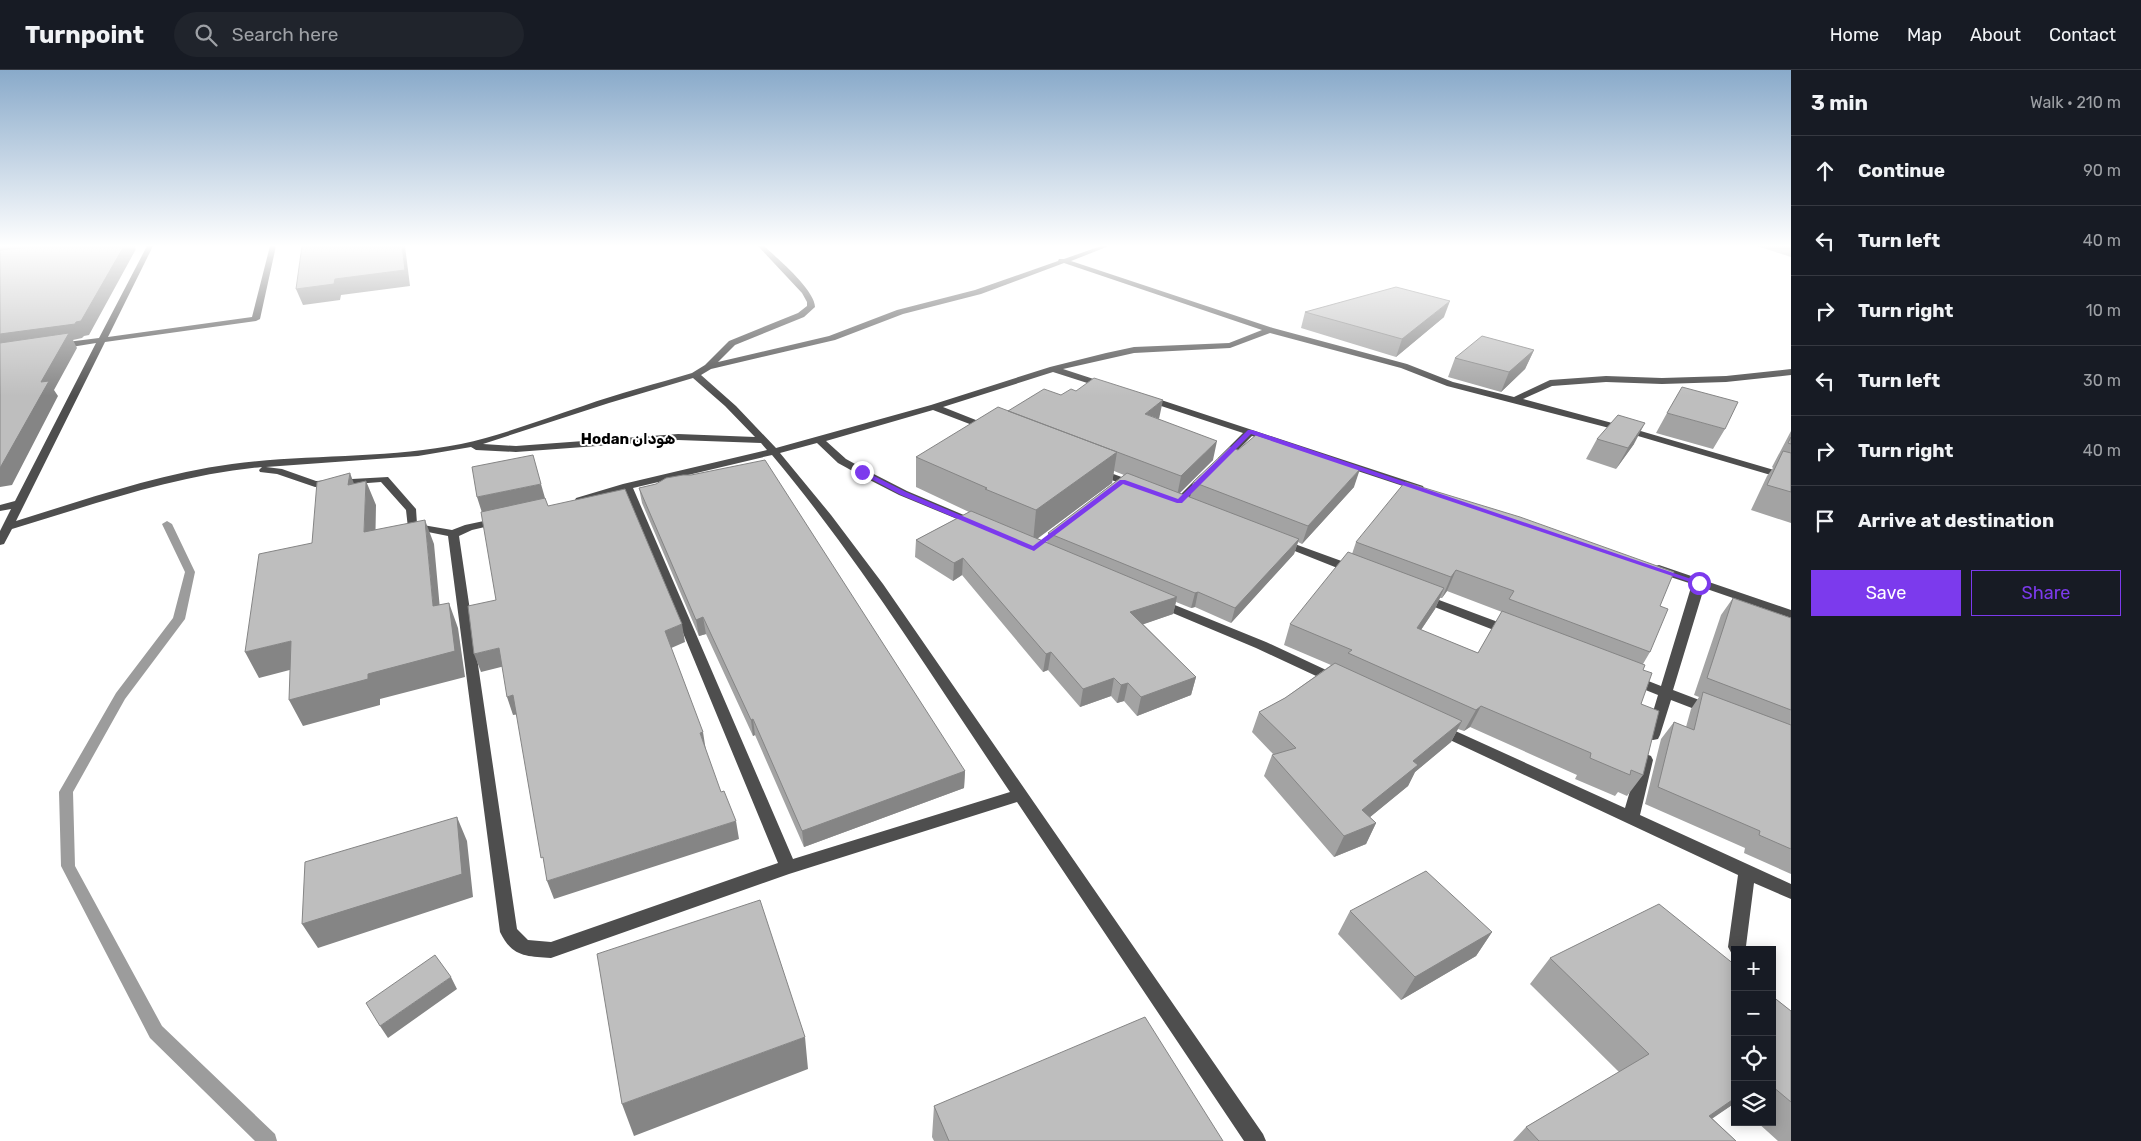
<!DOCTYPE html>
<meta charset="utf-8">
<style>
body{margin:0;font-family:Rubik,Vazirmatn,sans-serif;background:#20242c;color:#f1f3f6}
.controls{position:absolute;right:15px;bottom:15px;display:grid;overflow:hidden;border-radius:0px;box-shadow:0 2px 12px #0003}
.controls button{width:45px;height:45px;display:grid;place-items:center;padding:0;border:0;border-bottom:1px solid #363941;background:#171b24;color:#f1f3f6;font:25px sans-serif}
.stop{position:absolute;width:15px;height:15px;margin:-11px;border:4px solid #7c3aed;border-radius:50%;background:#fff}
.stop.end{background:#7c3aed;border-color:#fff;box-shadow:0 1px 5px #0008}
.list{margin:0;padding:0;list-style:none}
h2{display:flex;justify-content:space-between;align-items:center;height:65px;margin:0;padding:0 20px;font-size:21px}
h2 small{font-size:16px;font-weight:400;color:#9ea1a6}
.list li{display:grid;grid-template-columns:32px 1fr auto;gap:15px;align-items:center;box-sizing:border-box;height:70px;padding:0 20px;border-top:1px solid #363941}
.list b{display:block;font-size:19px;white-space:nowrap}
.list em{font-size:16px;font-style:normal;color:#9ea1a6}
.actions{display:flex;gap:10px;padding:15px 20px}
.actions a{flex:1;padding:11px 0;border:1px solid #7c3aed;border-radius:0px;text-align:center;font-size:18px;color:#7c3aed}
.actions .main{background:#7c3aed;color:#fff}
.icon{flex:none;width:28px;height:28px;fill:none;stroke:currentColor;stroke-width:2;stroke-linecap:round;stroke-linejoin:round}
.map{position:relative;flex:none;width:1791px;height:1071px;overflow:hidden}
header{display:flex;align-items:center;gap:30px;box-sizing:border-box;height:70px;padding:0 25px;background:#171b24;border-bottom:1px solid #363941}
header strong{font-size:24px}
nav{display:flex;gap:28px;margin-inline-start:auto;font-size:18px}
.search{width:350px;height:45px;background:#20242c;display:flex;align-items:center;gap:12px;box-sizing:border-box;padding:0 18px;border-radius:28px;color:#9ea1a6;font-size:19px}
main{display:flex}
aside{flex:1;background:#171b24}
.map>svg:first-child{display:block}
</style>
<header>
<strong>Turnpoint</strong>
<div class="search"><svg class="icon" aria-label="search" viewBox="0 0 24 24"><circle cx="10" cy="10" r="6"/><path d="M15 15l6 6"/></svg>Search here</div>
<nav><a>Home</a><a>Map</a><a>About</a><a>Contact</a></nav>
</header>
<main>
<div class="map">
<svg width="1791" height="1071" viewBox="0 0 1791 1071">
<rect width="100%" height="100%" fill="#fff"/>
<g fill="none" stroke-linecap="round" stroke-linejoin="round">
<path fill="#9c9c9c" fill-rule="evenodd" d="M 167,451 L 172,454 L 195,502 L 185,549 L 125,629 L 73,722 L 75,796 L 162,956 L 275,1064 L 277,1071 L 255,1071 L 150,968 L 61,796 L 59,722 L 116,623 L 173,548 L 185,502 L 162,454 Z"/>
<path fill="#4e4e4e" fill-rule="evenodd" d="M 147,176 L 153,176 L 108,267 L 252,247 L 270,176 L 276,176 L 260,249 L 256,251 L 105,272 L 16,451 C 87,429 158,404 232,394 C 307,384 387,389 461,374 C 503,365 543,349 583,336 C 619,323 656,314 692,303 L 705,295 L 729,271 L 798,243 L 807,236 L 807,232 L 802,223 L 758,176 L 764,176 C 777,188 815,220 815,237 L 804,247 L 735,275 L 718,292 L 829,266 L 897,240 L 975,220 L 1058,191 L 1059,189 L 1064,189 L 1101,176 L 1109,176 L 1071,191 L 1273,258 L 1407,294 L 1453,312 L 1514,327 L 1550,310 L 1606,306 L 1662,308 L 1726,306 L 1791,299 L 1791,305 L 1726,312 L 1662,314 L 1606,312 L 1552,316 L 1523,329 L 1627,357 L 1791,405 L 1791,411 L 1621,361 L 1447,316 L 1401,298 L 1270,263 L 1230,278 L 1134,283 L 1063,299 L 1109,314 L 1111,316 L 1106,319 L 1053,302 L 943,337 L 991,356 L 991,360 L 988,361 L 933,340 L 826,371 L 846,389 L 866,400 L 907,421 L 978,451 L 980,453 L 978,455 L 974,456 L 899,425 L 858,404 L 838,393 L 817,373 L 780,383 L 831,445 L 883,514 L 1263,1064 L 1266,1071 L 1244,1071 L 1017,732 L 789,804 L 551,888 C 526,886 512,887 500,862 L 448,466 L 408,458 L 406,440 L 381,412 L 315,417 L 277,404 L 260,402 L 259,400 L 262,397 C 176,405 95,434 12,459 L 4,474 L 0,475 L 0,461 L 11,439 L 0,441 L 0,435 L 15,431 L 96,273 L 59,279 L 55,276 L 59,273 L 99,268 ZM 1064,193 L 1262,260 L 1229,273 L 1134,277 L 1106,283 L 1050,297 L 931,335 L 776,378 L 736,336 L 701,305 L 711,299 L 835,270 L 903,244 L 981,224 ZM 693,308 L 725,336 L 755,367 L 678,364 L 516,376 L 483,374 L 609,333 ZM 678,370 L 761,373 L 767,380 L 623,414 L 576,428 L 575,430 L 580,433 L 624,420 L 778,793 L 551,872 L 528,870 L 517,859 L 459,466 L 472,460 L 502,453 L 504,451 L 498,448 L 465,455 L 452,460 L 417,454 L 416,439 L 388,407 L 316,411 L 282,399 L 266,397 L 418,386 L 471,377 L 476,380 L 516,382 ZM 772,385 C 860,490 933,608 1010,722 L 793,789 L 633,418 Z
M 1146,325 L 1423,416 L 1424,418 L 1419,421 L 1415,420 L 1252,366 L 1226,392 L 1218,392 L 1218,388 L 1243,363 L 1143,330 L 1143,326 Z
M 1097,398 L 1138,413 L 1139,415 L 1138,417 L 1130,417 L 1093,403 L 1092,401 Z
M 1204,404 L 1208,405 L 1209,407 L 1208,409 L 1183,434 L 1175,434 L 1174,432 L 1175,430 L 1200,405 Z
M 1281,469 L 1358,497 L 1360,500 L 1358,503 L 1350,503 L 1277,474 L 1275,472 Z
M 1659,495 L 1791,540 L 1791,548 L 1704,518 L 1673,620 L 1715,636 L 1717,640 L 1715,644 L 1710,645 L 1671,630 L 1660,665 L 1658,669 L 1653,670 L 1648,669 L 1646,665 L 1658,625 L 1628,613 L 1626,610 L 1628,607 L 1633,605 L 1661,616 L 1692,514 L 1655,502 L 1653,499 L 1655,496 Z
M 1423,524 L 1514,558 L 1515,561 L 1514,564 L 1504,564 L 1419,531 L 1417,528 Z
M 1160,529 L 1266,572 L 1339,606 L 1341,609 L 1339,612 L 1329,612 L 1256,578 L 1156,536 L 1154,533 Z
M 1440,654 L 1625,738 L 1639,690 L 1641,686 L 1646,684 L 1651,686 L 1653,690 L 1640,745 L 1791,814 L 1791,829 L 1754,813 L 1746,876 L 1748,880 L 1735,880 L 1735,887 L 1733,886 L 1728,877 L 1738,805 L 1435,663 L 1433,659 L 1435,655 Z"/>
</g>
<path fill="#a3a3a3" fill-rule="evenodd" d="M 1757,176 L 1791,176 L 1791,187 Z
M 1305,242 L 1444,247 L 1396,287 L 1301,258 Z
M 1534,280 L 1525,299 L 1501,322 L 1448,307 L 1455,288 Z
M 1061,325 L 1159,349 L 1213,390 L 1179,423 L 1190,427 L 1193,412 L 1354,417 L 1302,474 L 1298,472 L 1294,484 L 1231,553 L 1195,537 L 1191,538 L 1176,532 L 1173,544 L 1143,554 L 1196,607 L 1191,625 L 1137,646 L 1124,631 L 1117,633 L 1111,626 L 1080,637 L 1048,600 L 1043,602 L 962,505 L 953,511 L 915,487 L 916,470 L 969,442 L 916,417 L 916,387 L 1008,341 ZM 1114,401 L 1124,405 L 1048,463 L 1047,473 L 1037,468 L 1112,413 Z
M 1667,343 L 1725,359 L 1713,379 L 1656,363 Z
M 1791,361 L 1791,453 L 1751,440 L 1767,406 L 1773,398 L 1772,397 Z
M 1597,369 L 1634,374 L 1616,399 L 1586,389 Z
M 639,418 L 965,701 L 964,718 L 804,777 L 755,665 L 753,666 L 706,564 L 699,566 L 642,433 Z
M 1356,472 L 1660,536 L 1650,582 L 1643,594 L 1643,600 L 1641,634 L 1643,705 L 1627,726 L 1618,722 L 1615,726 L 1575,709 L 1577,705 L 1470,657 L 1464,661 L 1458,659 L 1451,672 L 1415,702 L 1408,716 L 1370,747 L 1376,753 L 1366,774 L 1334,787 L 1264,706 L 1272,685 L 1274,685 L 1252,662 L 1259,642 L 1285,628 L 1331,595 L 1284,575 L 1290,554 L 1352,484 ZM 1447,521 L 1502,542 L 1478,583 L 1421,560 L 1435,539 L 1440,528 L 1442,528 Z
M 1733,528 L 1791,548 L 1791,804 L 1744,783 L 1745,778 L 1645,734 L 1661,669 L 1674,652 L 1686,657 L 1691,639 L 1699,627 L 1694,625 L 1721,545 Z
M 1350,841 L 1492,862 L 1476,886 L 1401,930 L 1338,864 Z
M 1550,888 L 1735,1033 L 1712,1048 L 1736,1071 L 1513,1071 L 1526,1057 L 1619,1002 L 1530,914 Z
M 1772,926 L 1791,941 L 1791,1071 L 1778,1071 L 1757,1052 L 1772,1052 Z
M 934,1036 L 1223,1071 L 934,1071 L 932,1067 Z"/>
<path fill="#858585" d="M 0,176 L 88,176 L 0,186 Z
M 124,176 L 134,176 L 136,179 L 89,265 L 84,266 L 82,268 L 73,270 L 77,278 L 54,320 L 58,326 L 12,415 L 0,417 L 0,264 Z
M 402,176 L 405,176 L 410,216 L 341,225 L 340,230 L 303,235 L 296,219 L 335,209 Z
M 1450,231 L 1444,247 L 1396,287 L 1402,269 Z
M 1534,280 L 1525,299 L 1501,322 L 1509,302 Z
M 1163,330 L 1159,349 L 1145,344 Z
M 1645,353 L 1634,374 L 1616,399 L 1628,378 Z
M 1217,371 L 1213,390 L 1177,426 L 1181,406 Z
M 1117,382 L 1112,413 L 1033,472 L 1036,440 Z
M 1360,399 L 1354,417 L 1302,474 L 1308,456 Z
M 350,403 L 359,427 L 348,415 Z
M 366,411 L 376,435 L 375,487 L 364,462 Z
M 541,414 L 547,435 L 484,449 L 477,427 Z
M 425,450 L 434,474 L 442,561 L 433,536 Z
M 1299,469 L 1294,484 L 1231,553 L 1235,538 Z
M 963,488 L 962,505 L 953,511 L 954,493 Z
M 1456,500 L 1447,521 L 1442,528 L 1451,507 Z
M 1444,518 L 1435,539 L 1408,579 L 1417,558 Z
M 1198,522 L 1195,537 L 1191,538 L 1195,523 Z
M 1177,527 L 1173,544 L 1127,560 L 1130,542 Z
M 449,533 L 458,558 L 465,607 L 380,629 L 380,635 L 303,656 L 289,630 L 368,604 Z
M 703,547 L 706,564 L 699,566 L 696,550 Z
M 682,554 L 685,572 L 669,579 L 665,561 Z
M 291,571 L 305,596 L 259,608 L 245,582 Z
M 499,578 L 505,596 L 481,602 L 474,584 Z
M 1051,582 L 1048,600 L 1043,602 L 1046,584 Z
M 1196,607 L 1191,625 L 1137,646 L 1141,627 Z
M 1114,608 L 1111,626 L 1080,637 L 1083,619 Z
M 1128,613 L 1124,631 L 1117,633 L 1121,615 Z
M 513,625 L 520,644 L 513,645 L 507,627 Z
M 1481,636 L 1470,657 L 1464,661 L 1476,640 Z
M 753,649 L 755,665 L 753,666 L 751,650 Z
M 1462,651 L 1451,672 L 1415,702 L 1408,716 L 1353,761 L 1362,740 L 1413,691 Z
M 703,662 L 706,681 L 700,663 Z
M 965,701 L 964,718 L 804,777 L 802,761 Z
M 457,747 L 467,771 L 473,827 L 318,878 L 302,854 Z
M 736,751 L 739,769 L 554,829 L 547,811 Z
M 1376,753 L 1366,774 L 1334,787 L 1344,766 Z
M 1492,862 L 1476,886 L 1401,930 L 1415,907 Z
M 451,907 L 457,919 L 388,968 L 380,956 Z
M 805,967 L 808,999 L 634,1066 L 622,1034 Z
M 1735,1028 L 1735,1033 L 1681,1070 L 1709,1046 Z"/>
<path fill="#bebebe" stroke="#858585" d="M 40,176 L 124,176 L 81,251 L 76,252 L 75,254 L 0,264 L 0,180 Z
M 302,176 L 402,176 L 405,200 L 335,209 L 334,214 L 296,219 Z
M 1396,217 L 1450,231 L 1402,269 L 1305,242 Z
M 69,263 L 41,312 L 49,311 L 0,398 L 0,273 Z
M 1482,266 L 1534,280 L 1509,302 L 1455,288 Z
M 1094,308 L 1163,330 L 1145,344 L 1217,371 L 1181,406 L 1008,341 L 1044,319 L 1061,325 L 1071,319 L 1076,321 Z
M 1682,317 L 1738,332 L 1725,359 L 1667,343 Z
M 998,337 L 1117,382 L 1036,440 L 985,419 L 987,418 L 916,387 Z
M 1618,345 L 1645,353 L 1628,378 L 1597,369 Z
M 1256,365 L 1360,399 L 1308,456 L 1193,412 L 1230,377 L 1238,380 Z
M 1791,367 L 1791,374 L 1788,373 Z
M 1783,381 L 1791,383 L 1791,422 L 1767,415 Z
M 533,385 L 541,414 L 477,427 L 472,397 Z
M 765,390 L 965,701 L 802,761 L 753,649 L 751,650 L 703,547 L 696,550 L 639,418 L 656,414 L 666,408 L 683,405 L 691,405 Z
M 350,403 L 348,415 L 366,411 L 364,462 L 425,450 L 433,536 L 449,533 L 455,581 L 368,604 L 368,609 L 289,630 L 291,571 L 245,582 L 259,484 L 312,473 L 317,412 Z
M 1127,403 L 1299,469 L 1235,538 L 1198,522 L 1195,523 L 1048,463 Z
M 1405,412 L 1520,447 L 1674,502 L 1660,536 L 1668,539 L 1650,582 L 1509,529 L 1514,521 L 1456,500 L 1451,507 L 1356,472 Z
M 625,419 L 682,554 L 665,561 L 703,662 L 700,663 L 721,722 L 724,721 L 736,751 L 547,811 L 543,787 L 541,788 L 513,625 L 507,627 L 499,578 L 474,584 L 468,536 L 496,530 L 481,442 L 545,428 L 548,436 Z
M 971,441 L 1177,527 L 1130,542 L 1196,607 L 1141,627 L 1128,613 L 1121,615 L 1114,608 L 1083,619 L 1051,582 L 1046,584 L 963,488 L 954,493 L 916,470 Z
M 1348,482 L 1444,518 L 1417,558 L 1478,583 L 1502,541 L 1645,595 L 1643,600 L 1652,603 L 1641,634 L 1659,641 L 1643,705 L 1631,700 L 1630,705 L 1590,688 L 1591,683 L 1481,636 L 1476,640 L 1348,583 L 1352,580 L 1290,554 Z
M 1733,528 L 1791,548 L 1791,640 L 1707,608 Z
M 1335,593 L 1462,651 L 1413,691 L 1418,695 L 1362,740 L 1376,753 L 1344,766 L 1272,685 L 1296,678 L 1259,642 L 1285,628 Z
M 1703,622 L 1791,655 L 1791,779 L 1759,765 L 1760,761 L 1658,717 L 1674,652 L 1694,660 Z
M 457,747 L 462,804 L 302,854 L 305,792 Z
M 1426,801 L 1492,862 L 1415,907 L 1350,841 Z
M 760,830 L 805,967 L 622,1034 L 597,884 Z
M 1659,834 L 1735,895 L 1735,1028 L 1709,1046 L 1736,1071 L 1539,1071 L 1526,1057 L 1649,984 L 1550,888 Z
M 435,885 L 451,907 L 380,956 L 366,933 Z
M 1772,926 L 1791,941 L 1791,1032 L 1772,1016 Z
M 1145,947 L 1223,1071 L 949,1071 L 934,1036 Z"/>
<linearGradient id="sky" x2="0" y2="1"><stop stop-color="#89aaca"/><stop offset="0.54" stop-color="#fff"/><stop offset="1" stop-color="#fff" stop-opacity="0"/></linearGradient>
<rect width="1791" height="326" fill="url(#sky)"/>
<path fill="#7c3aed" d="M 1248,360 L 1252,360 L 1703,513 L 1696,514 L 1251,364 L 1182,433 L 1177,433 L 1123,414 L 1034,481 L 901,425 L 858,402 L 864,401 L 906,422 L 1033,476 L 1120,410 L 1125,410 L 1178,429 Z"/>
<g text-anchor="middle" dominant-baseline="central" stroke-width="4" stroke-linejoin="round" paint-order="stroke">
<g font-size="15" font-weight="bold" fill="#000" stroke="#fff">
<text x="628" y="369">Hodan هودان</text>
</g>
</g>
</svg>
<div class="controls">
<button>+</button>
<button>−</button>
<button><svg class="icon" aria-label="locate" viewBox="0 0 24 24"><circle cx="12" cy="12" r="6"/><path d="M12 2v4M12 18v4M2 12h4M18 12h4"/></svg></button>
<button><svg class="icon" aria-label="layers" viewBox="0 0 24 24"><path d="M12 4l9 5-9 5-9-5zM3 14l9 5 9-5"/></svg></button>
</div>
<div class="stop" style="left:1699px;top:513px"></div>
<div class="stop end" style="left:862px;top:402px"></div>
</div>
<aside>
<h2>3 min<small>Walk · 210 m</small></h2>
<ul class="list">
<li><svg class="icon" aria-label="ahead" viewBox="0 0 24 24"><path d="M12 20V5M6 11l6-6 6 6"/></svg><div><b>Continue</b></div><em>90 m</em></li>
<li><svg class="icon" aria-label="left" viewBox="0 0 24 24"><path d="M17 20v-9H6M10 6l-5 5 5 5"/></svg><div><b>Turn left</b></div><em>40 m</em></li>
<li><svg class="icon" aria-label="right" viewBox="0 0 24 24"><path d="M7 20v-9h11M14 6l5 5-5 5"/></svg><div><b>Turn right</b></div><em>10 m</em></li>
<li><svg class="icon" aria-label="left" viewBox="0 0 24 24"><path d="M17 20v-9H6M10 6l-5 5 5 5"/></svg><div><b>Turn left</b></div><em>30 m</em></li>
<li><svg class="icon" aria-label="right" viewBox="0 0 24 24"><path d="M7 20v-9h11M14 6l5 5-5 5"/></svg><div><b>Turn right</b></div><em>40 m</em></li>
<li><svg class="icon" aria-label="arrive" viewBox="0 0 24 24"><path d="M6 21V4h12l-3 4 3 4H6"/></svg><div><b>Arrive at destination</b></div></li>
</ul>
<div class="actions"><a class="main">Save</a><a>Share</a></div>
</aside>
</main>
